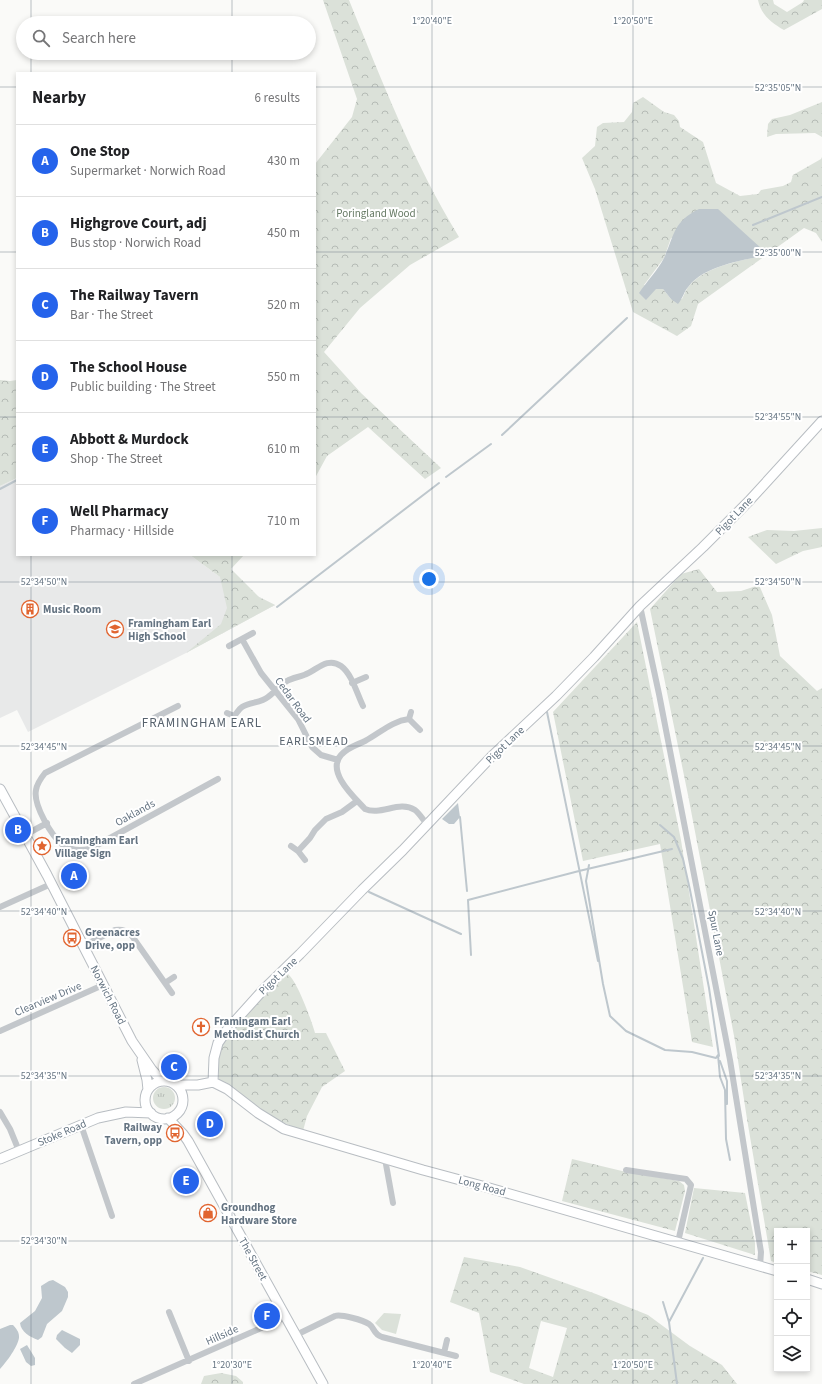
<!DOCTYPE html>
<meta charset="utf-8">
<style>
body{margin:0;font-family:"Source Sans 3",sans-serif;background:#f6f6f6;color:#202124}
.controls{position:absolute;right:12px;bottom:12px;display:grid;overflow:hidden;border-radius:0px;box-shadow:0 2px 6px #0003}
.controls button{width:36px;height:36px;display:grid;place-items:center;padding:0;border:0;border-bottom:1px solid #e0e0e0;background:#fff;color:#202124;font:20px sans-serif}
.you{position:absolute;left:429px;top:579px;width:14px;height:14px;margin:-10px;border:3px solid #fff;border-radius:50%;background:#1a73e8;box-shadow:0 0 0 6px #1a73e833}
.badge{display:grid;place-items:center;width:26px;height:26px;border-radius:50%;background:#2563eb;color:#fff;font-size:13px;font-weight:700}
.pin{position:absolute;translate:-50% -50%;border:2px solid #fff;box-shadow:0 1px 4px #0006}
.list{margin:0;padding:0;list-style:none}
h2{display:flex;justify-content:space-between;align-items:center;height:52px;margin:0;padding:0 16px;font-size:17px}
h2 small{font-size:13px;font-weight:400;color:#757577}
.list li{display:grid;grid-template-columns:26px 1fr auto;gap:12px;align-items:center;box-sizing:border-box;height:72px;padding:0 16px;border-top:1px solid #e0e0e0}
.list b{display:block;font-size:15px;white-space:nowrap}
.list p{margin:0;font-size:13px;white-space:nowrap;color:#757577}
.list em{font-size:13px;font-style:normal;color:#757577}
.icon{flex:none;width:22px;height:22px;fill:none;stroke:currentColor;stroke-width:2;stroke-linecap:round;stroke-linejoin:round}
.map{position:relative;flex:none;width:822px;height:1384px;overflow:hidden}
.search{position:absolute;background:#fff;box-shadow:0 2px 6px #0003;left:16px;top:16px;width:300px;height:44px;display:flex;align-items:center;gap:10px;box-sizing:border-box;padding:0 14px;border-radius:22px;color:#757577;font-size:15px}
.panel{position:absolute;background:#fff;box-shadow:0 2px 6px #0003;left:16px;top:72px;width:300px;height:484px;border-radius:0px}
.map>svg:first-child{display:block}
</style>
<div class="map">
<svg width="822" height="1384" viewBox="0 0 822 1384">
<defs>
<pattern id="grass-tufts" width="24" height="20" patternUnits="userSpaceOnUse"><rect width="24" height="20" fill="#dbe1d9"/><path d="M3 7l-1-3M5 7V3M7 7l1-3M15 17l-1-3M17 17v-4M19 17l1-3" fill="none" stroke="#b5bbb5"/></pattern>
<pattern id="forest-crowns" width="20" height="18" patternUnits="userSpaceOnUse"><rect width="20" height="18" fill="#dbe1d9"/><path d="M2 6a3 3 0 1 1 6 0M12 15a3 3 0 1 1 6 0" fill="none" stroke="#b5bbb5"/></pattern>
</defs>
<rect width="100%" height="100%" fill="#fafaf8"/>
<path fill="#e8e9e9" d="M 17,478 L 17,555 L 190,555 L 220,577 L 275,605 L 186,653 L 28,732 L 17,710 L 0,718 L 0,486 Z"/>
<path fill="url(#grass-tufts)" d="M153 1098a11 11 0 1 1 22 0a11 11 0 1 1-22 0Z"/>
<path fill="url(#forest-crowns)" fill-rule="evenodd" d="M 323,0 L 349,0 C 382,81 413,162 459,237 L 410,265 L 360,308 L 324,352 L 361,393 L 441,468 L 425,479 L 368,427 L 327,456 L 315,478 L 315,164 L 352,117 L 357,99 Z
M 758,0 L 773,0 L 774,4 L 787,12 L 803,2 L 804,0 L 822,0 L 822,9 L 784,30 C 772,23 761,15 758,0 Z
M 643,97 L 664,112 L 674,115 L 679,121 L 680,127 L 703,142 L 716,183 L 740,196 L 758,194 L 761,190 L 783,186 L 791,182 L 793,175 L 821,159 L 822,157 L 822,242 L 816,233 L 804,228 L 698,304 L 691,326 L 677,336 L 633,312 L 595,189 L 582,158 L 595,146 L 597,127 L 603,123 L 624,122 L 632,112 L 633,103 ZM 671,238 L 763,256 C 741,260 705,267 690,285 C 686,289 684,295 682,299 L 671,299 L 663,289 L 656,289 L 644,285 L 664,258 Z
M 822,102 L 822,137 L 815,133 L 776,134 L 767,137 L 768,124 L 772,119 L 790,115 Z
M 0,380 L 10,381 L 17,380 L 17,478 L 0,486 Z
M 822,528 L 822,547 L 803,551 L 776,564 L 748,537 L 767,530 L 794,531 Z
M 190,555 L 244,555 L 231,569 L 259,597 L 275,605 L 186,653 L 221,624 L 227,608 L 220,577 Z
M 699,569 L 717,592 L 741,591 L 759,585 L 772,615 L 780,656 L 817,691 L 822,688 L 822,1275 L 807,1271 L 807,1231 L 777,1231 L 777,1263 L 771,1261 L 747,1119 L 735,1041 L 688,795 L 650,609 L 681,574 Z
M 637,622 L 681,840 L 713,1047 L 692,1042 L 660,844 L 583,861 L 553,712 Z
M 288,974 C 298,983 311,1019 315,1033 L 326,1033 L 345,1071 L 322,1087 L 307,1116 L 303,1131 L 273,1118 L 219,1081 L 218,1065 L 220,1050 L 224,1039 L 269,991 Z
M 572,1159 L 622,1171 L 679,1181 L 684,1185 L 685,1191 L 675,1231 L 562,1201 Z
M 694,1188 L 745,1193 L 755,1243 L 755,1255 L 685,1233 Z
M 464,1257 L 520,1267 L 596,1294 L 648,1315 L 690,1346 L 722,1365 L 737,1384 L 524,1384 L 490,1372 L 479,1313 L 450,1302 ZM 541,1321 L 567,1328 L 553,1377 L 529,1368 Z
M 221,1373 L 236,1376 L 243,1382 L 243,1384 L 201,1384 L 204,1376 Z"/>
<path fill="#dbe1d9" d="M 384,1313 L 401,1314 L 396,1334 L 382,1330 L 375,1323 Z"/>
<path fill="#bec7cd" d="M 699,209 L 718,209 L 762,249 L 764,251 L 763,256 C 741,260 703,267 689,286 C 684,291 683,298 678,304 L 671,299 L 663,289 L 656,289 L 646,300 L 639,293 C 647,281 658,270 664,258 C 675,234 673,222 699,209 Z
M 458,803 L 460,817 L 454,824 L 449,824 L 442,819 Z
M 53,1280 L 65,1287 L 68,1292 L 68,1297 L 62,1311 L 47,1324 L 42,1337 L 38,1340 C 30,1337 21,1332 20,1323 L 35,1311 L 42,1298 L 41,1286 L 49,1281 Z
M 10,1325 L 13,1325 C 16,1328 19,1332 19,1336 C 20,1344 6,1363 0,1369 L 0,1329 Z
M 62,1330 L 80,1339 L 80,1345 L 72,1353 L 65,1348 L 56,1339 L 57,1335 Z
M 27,1345 L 35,1358 L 35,1365 L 31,1366 L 26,1362 L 20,1349 Z"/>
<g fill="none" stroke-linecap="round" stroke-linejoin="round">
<path stroke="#bec7cd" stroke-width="2" d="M 753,225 L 822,197
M 502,435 L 627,318
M 446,477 L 491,444
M 0,489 L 17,480
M 277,607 L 439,483
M 547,712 L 598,961
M 460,817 L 467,891
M 660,825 L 674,837 L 683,859 L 690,890 L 709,988 L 719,1056
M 589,865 L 586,881 L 603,984 L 610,1016 L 626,1031 L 665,1050 L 692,1052 L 716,1058 L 718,1055 L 720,1077 L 725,1090 L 726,1139 L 730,1160
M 369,892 L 461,934
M 471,955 L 468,900 L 579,871 L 672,849
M 720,1061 L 727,1081 L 727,1104
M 663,1302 L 669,1322 L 677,1384
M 669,1322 L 703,1258"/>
<g stroke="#b8bdc2" stroke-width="11">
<path id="secondary" d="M 0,789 L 47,875 L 132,1041 L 152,1070 L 162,1081
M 142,1060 L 147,1080 L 148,1090
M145 1100a19 19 0 1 1 38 0a19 19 0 1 1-38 0Z
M 213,1082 L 214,1058 L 218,1043 L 227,1030 L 263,990 L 300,954 L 362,890 L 403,850 L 492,756 L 556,696 L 594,657 L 640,606 L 703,547 L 749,501 L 822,421
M 176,1085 L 198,1085 L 213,1082 L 227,1089 L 258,1113 L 284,1129 L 423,1170 L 486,1187 L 777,1271
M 168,1118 L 183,1134 L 188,1141 L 323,1384
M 0,1159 L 98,1118 L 126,1112 L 151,1113
M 807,1279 L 822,1284"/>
</g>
<path stroke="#c3c7cb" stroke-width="6" d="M 640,606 L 659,694 L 730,1060 L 761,1252 L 760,1266
M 242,639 L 261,673 L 298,719 L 312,747 L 321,755 L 338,760
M 229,646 L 253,633
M 352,683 L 366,677
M 178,706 L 45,773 C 41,778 37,783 36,790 C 33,804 51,836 63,845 C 71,851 80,851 90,849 L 218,779
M 411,712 L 409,719 C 392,721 380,733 365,741 C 357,745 348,747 341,755 C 326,772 354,797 365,809 C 381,816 399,800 415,810 C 420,814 423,820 427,824
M 227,713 L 234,716 C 237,713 239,709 242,707 C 250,702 261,703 268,697 C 275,692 279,685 287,681 C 292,678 299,677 304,675 C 316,671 327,656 341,666 C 352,674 357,694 363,706
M 409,719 L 420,730
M 25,835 L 47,823
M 291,846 L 298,851
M 305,860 L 298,851 L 310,838 L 315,830 L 326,819 L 342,812 L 357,801
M 0,907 L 51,884
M 83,946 L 115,930 C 123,929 127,931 132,936 L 172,993
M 165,983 L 174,977
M 0,1031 L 103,985
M 0,1112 L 10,1129 L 19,1151
M 81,1125 L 112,1216
M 385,1159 L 393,1203
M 626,1170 L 686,1179 L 691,1185 L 678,1242
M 169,1312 L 189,1361
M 296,1335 L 335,1316 C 341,1314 363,1320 369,1324 C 375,1328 373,1334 382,1337 L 456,1356
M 444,1353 L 447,1340
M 134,1384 L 286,1317"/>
<use href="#secondary" stroke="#fff" stroke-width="9"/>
</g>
<path fill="none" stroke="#657482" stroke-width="1" stroke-opacity="0.45" d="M 31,0 L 31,23M 232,0 L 232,23M 432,0 L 432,1384M 633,0 L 633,1384M 31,53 L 31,73M 232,53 L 232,73M 0,87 L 17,87M 315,87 L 822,87M 0,252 L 17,252M 315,252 L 822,252M 0,417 L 17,417M 315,417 L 822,417M 31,555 L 31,1384M 232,555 L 232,1384M 0,582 L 822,582M 0,746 L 822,746M 0,911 L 822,911M 0,1076 L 822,1076M 0,1241 L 777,1241M 807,1241 L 822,1241"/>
<defs>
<g id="building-ring" transform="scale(0.9)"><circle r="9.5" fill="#fff" stroke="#e16530" stroke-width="1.5"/><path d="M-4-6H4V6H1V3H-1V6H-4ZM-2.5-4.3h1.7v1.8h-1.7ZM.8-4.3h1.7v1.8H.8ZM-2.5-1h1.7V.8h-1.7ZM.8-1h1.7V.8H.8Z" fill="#e16530"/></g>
<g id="school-ring" transform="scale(0.9)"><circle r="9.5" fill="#fff" stroke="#e16530" stroke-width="1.5"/><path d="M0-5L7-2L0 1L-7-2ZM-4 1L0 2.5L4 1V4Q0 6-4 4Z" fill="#e16530"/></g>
<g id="sight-ring" transform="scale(0.9)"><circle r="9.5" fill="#fff" stroke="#e16530" stroke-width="1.5"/><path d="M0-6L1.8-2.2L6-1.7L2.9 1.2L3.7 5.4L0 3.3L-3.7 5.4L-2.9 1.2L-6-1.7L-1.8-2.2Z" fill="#e16530"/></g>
<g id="bus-ring" transform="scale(0.9)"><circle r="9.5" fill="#fff" stroke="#e16530" stroke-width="1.5"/><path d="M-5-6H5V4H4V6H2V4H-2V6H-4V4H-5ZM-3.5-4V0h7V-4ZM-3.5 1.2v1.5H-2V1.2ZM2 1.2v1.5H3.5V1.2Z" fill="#e16530"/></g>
<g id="church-ring" transform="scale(0.9)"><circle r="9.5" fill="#fff" stroke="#e16530" stroke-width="1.5"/><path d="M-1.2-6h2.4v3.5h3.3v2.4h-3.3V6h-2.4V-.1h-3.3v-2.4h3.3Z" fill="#e16530"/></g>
<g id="shop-ring" transform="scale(0.9)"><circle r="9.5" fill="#fff" stroke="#e16530" stroke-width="1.5"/><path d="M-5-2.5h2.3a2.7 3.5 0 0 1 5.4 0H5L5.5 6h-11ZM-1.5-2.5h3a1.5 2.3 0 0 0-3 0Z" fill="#e16530"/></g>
</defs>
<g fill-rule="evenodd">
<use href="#building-ring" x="30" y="609"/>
<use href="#school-ring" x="115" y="629"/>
<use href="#sight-ring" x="42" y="846"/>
<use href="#bus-ring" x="72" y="938"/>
<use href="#church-ring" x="201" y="1027"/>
<use href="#bus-ring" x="175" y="1133"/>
<use href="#shop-ring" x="208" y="1213"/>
</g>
<g text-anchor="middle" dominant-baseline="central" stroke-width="4" stroke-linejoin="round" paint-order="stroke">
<g font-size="11" fill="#667a64" stroke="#fff">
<text x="376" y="213">Poringland Wood</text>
</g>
<g font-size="11" fill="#657482" stroke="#fff">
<text transform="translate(734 516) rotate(-46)">Pigot Lane</text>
<text transform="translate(293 700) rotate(54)">Cedar Road</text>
<text transform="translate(505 745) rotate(-44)">Pigot Lane</text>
<text transform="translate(135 813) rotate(-29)">Oaklands</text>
<text transform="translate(716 933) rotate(79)">Spur Lane</text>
<text transform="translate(278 976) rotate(-44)">Pigot Lane</text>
<text transform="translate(108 995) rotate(63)">Norwich Road</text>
<text transform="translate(48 999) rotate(-23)">Clearview Drive</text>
<text transform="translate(62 1133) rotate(-23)">Stoke Road</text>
<text transform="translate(482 1186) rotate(15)">Long Road</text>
<text transform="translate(253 1259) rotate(61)">The Street</text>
<text transform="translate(222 1335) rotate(-24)">Hillside</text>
</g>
<g font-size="11" font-weight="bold" fill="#657482" stroke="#fff" text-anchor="start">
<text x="43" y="609">Music Room</text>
<text x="128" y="623">Framingham Earl<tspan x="128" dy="13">High School</tspan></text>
<text x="55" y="840">Framingham Earl<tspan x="55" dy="13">Village Sign</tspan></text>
<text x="85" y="932">Greenacres<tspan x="85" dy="13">Drive, opp</tspan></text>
<text x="214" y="1021">Framingam Earl<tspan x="214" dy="13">Methodist Church</tspan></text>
<text x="162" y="1127" text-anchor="end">Railway<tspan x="162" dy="13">Tavern, opp</tspan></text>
<text x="221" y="1207">Groundhog<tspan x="221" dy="13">Hardware Store</tspan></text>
</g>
<g font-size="12" letter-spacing="1" fill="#57626d" stroke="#fff">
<text x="314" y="741">EARLSMEAD</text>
</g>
<g font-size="13" letter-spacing="1" fill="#57626d" stroke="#fff">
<text x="202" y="723">FRAMINGHAM EARL</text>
</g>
</g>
<g font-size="10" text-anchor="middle" fill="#657482" stroke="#fff" stroke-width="4" stroke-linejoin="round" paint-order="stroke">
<text x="432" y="24">1°20'40"E</text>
<text x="633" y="24">1°20'50"E</text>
<text x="778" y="91">52°35'05"N</text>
<text x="778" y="256">52°35'00"N</text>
<text x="778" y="420">52°34'55"N</text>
<text x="44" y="585">52°34'50"N</text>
<text x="778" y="585">52°34'50"N</text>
<text x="44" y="750">52°34'45"N</text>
<text x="778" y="750">52°34'45"N</text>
<text x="44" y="915">52°34'40"N</text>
<text x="778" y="915">52°34'40"N</text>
<text x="44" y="1079">52°34'35"N</text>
<text x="778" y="1079">52°34'35"N</text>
<text x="44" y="1244">52°34'30"N</text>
<text x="232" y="1368">1°20'30"E</text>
<text x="432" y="1368">1°20'40"E</text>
<text x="633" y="1368">1°20'50"E</text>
</g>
</svg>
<div class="controls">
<button>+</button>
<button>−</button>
<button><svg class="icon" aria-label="locate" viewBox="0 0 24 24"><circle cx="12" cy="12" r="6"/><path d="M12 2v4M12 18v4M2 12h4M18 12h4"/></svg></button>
<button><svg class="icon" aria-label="layers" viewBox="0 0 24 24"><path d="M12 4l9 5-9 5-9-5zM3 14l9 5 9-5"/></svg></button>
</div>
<div class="you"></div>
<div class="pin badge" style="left:74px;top:876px">A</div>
<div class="pin badge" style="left:18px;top:830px">B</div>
<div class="pin badge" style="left:174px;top:1067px">C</div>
<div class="pin badge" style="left:210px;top:1124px">D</div>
<div class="pin badge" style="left:186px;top:1181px">E</div>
<div class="pin badge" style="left:267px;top:1316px">F</div>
<div class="search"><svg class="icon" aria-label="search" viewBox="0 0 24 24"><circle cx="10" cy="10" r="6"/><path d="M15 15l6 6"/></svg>Search here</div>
<section class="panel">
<h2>Nearby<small>6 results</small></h2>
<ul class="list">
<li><span class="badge">A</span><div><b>One Stop</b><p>Supermarket · Norwich Road</p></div><em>430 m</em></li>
<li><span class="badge">B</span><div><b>Highgrove Court, adj</b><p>Bus stop · Norwich Road</p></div><em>450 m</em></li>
<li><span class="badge">C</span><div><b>The Railway Tavern</b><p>Bar · The Street</p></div><em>520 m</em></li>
<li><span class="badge">D</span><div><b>The School House</b><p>Public building · The Street</p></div><em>550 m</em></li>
<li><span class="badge">E</span><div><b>Abbott &amp; Murdock</b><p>Shop · The Street</p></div><em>610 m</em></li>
<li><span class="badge">F</span><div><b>Well Pharmacy</b><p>Pharmacy · Hillside</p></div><em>710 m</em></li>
</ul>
</section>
</div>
